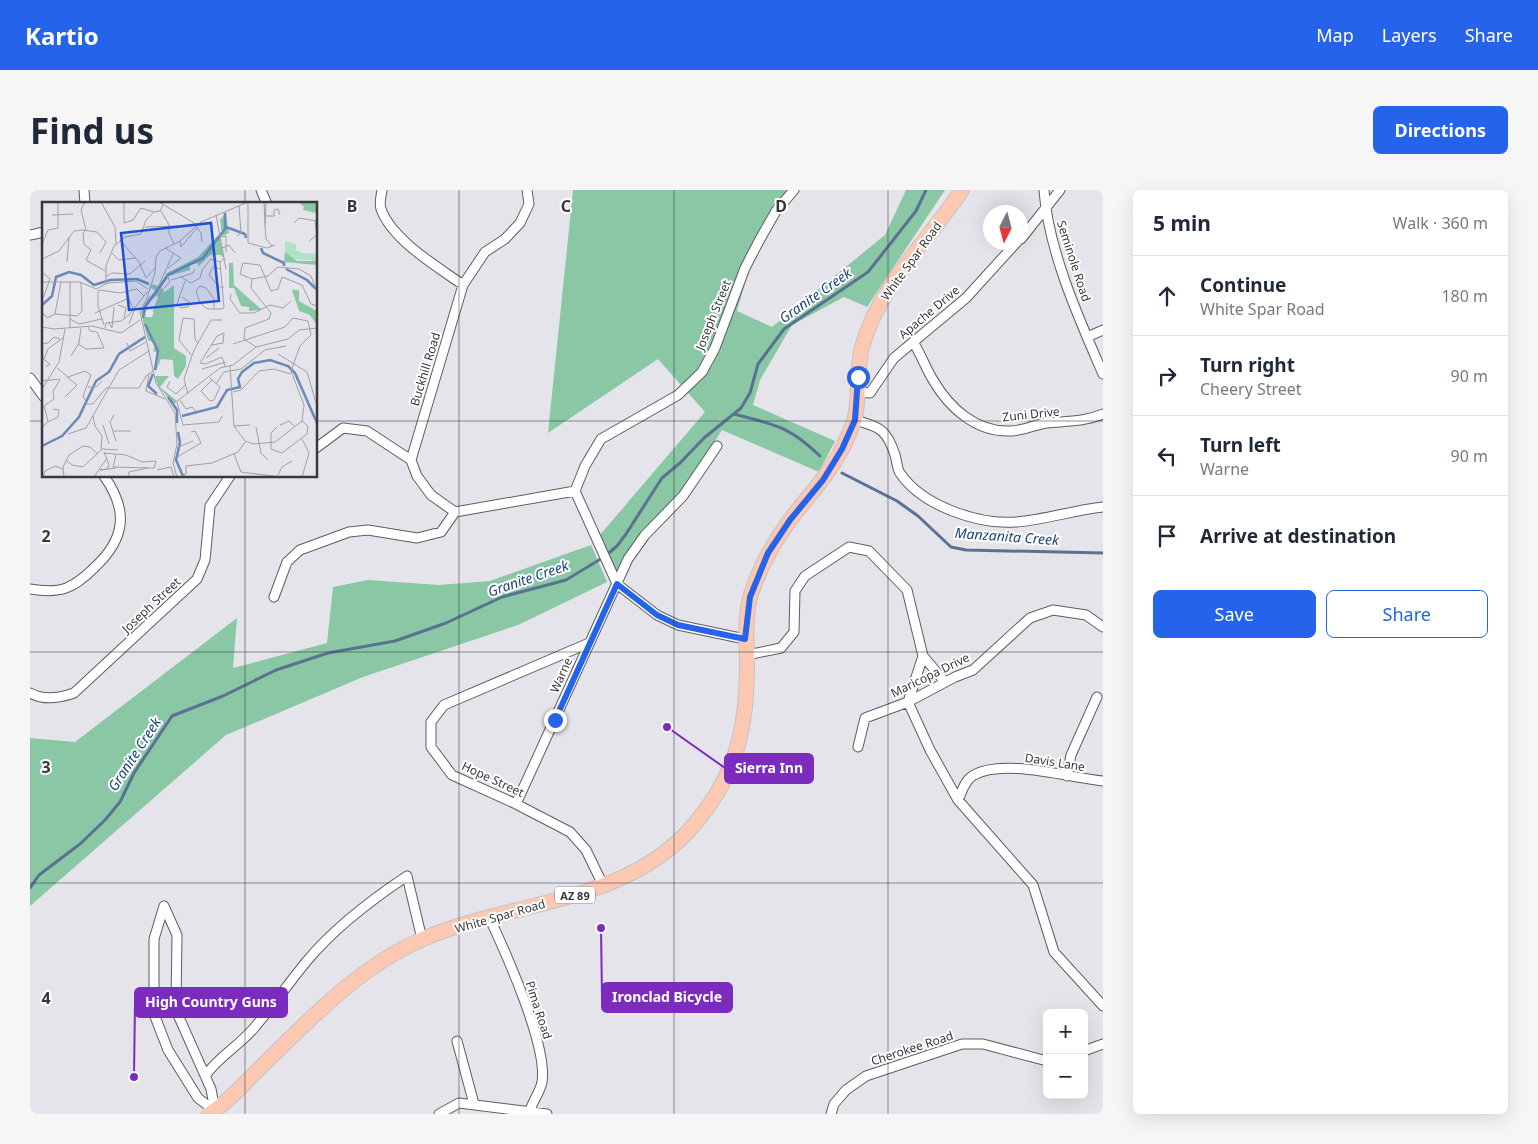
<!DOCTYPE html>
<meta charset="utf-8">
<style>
body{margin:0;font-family:"Noto Sans",sans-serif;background:#f6f6f7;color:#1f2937}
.controls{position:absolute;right:15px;bottom:15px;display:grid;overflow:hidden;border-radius:8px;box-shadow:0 5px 20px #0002}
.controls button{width:45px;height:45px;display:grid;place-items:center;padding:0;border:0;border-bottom:1px solid #e0e1e3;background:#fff;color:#1f2937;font:25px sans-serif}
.compass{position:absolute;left:953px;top:15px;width:45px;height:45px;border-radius:50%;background:#fff;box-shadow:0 5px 20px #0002;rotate:186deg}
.stop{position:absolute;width:15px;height:15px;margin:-11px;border:4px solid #2563eb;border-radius:50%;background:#fff}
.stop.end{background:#2563eb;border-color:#fff;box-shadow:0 1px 5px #0008}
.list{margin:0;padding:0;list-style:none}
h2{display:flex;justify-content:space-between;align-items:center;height:65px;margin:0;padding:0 20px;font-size:21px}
h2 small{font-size:16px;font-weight:400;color:#747a83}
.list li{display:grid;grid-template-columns:32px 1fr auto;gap:15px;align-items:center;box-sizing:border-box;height:80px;padding:0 20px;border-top:1px solid #e0e1e3}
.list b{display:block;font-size:19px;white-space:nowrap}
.list p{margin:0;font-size:16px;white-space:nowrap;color:#747a83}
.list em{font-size:16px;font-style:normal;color:#747a83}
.actions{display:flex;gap:10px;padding:15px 20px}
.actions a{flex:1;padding:11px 0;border:1px solid #2563eb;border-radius:8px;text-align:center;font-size:18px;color:#2563eb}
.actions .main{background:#2563eb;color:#fff}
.icon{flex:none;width:28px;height:28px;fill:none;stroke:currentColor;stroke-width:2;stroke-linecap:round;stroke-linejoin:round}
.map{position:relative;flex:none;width:1073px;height:924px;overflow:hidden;border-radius:8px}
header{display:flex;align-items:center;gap:30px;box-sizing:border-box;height:70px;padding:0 25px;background:#2563eb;color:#fff}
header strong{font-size:24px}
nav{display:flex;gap:28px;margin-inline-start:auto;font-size:18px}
.intro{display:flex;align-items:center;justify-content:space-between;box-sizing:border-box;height:120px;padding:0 30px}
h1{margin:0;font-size:35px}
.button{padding:12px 22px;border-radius:8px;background:#2563eb;color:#fff;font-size:18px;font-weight:700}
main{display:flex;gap:30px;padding:0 30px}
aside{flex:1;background:#fff;border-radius:8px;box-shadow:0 5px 20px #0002}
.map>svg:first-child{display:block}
</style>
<header>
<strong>Kartio</strong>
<nav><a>Map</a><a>Layers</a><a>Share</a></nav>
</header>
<div class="intro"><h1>Find us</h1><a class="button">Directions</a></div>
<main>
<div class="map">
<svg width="1073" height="924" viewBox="0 0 1073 924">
<rect width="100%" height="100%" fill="#e5e4ea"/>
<path fill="#89c7a5" d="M 543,0 L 770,0 L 749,24 L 719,80 L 707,121 L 742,137 L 855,45 L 876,0 L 915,0 L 837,117 L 814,107 L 762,135 L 730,190 L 723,215 L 805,251 L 789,282 L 692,240 L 650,305 L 587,383 L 569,346 L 675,222 L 628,169 L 518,243 Z
M 561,355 L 577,392 L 488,435 L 333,487 L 196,545 L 0,716 L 0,548 L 45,552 L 207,428 L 203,478 L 297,453 L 303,397 L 338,390 L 409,395 L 460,391 Z"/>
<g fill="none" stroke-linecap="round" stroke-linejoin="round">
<path stroke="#5b7192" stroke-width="3" d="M 704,224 C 744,235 758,235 790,266
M 812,283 L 867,311 L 888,326 L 921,357 L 936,360 L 1073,363
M 0,698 L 9,685 L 50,654 L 75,630 L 90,612 L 104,583 L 142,526 L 193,506 L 246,480 L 298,463 L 365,451 L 416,433 L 472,407 L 536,390 L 574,367 L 587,356 L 596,344 L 632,288 L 650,273 L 674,248 L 711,218 L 720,203 L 728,174 L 754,139 L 838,82 L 886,21 L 896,0"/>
<g stroke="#5e5d62" stroke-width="11">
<path id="street" d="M 54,0 L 55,14
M 231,0 L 237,14
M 352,0 C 351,6 349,13 351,19 C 362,50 408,77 433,95
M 1014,0 C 1018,60 1049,129 1073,184
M 0,45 L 14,42
M 991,49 L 1030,0
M 1057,147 L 1073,140
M 883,152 C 891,164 895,177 903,190 C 920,219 947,243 982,241 C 994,240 1005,235 1016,233 C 1036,231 1054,232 1073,224
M 0,188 L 14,207
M 827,202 L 840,203 L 864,168 L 936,108 L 987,52
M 825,230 C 849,237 857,239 865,265 C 867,271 867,279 870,283 C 892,316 949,335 986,332 C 1015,330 1044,320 1073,317
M 286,258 L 313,238 L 337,241 L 381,270 L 387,286 L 401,305 L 425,322 L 545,301
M 381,270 L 433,95 L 455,62 L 475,49 L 490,33 L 499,14 L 497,0
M 0,399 C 31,404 43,399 65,377 C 95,349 99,321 74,286
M 244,407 L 257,372 L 270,360 L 319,342 L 338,340 L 387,348 L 411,342 L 425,322
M 715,449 L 648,435 L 627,425 L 587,394 L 545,301 L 555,276 L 571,249 L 648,205 L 672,182 L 685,158 L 715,78 L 729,51 L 746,21 L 764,0
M 559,453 L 414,515 L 401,532 L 401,557 L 422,585 L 486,614 L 540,642 L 556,660 L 574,697
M 717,465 L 751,458 L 764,442 L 765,401 L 775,386 L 819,357 L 839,361 L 877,400 L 893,466 L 878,512
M 893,466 L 915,492
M 0,503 C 14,511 30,508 44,503 L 167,389 L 175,370 L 180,316 L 200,286
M 878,512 L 900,560 L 928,610 L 1003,695 L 1024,762 L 1073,816
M 828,557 L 835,528 L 878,512 L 925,487 L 943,480 L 1000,428 L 1023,420 L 1056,425 L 1073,437
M 1037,586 L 1041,565 L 1067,507
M 928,610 C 932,602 935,589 944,585 C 973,568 1041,588 1073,591
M 486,614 L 598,369 L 615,345 L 653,306 L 687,256
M 134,716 L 124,749 L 124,824 L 138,860 L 168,908 L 185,921
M 134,716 L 147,745 L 146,813 L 148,825 L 181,899 L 185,921
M 459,727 C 475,761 518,856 512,892 C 510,903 501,913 499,924
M 427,851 L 444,914
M 1054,861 L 1073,854
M 175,886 C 188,867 209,856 224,838 C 242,817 258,794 276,772 C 304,738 341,710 377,686 L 392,749
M 409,924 L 429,913 L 517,924
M 801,924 L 804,914 L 816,900 L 836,886 L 932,854 L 953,854 L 1017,871"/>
</g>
<g stroke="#c4c3c4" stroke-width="16">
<path id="primary" d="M 179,924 C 199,912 215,892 232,876 C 280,829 330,776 393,749 C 482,710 595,715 663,636 C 706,586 717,539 717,475 C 717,451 714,427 721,404 C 730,377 743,353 760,330 C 778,306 799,285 813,257 C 817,248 823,237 825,227 C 830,205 826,180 832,157 C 849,96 898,51 932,0"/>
</g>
<use href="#street" stroke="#fff" stroke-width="9"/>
<use href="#primary" stroke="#fdc8b1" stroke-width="14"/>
</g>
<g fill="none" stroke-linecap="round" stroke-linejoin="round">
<path stroke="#2563eb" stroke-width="6" d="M 525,530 L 587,394 L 627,425 L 648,435 L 715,449 L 720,407 L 738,363 L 760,330 L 793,290 L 812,259 L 825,230 L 828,187"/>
</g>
<path fill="none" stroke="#39383b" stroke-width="1" stroke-opacity="0.55" d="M 215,0 L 215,14M 429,0 L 429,924M 644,0 L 644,924M 858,0 L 858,924M 0,231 L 14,231M 286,231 L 1073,231M 215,286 L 215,924M 0,462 L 1073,462M 0,693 L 1073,693"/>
<g text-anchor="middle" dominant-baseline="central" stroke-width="4" stroke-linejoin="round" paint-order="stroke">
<rect fill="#fff" stroke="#747476" stroke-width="1" x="525" y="696.5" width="40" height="17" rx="4"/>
<g font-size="11" font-weight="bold" fill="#39383b">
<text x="545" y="705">AZ 89</text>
</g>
<g font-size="12" fill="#39383b" stroke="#fff">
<text transform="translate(881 71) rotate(-54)">White Spar Road</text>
<text transform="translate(1044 71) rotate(72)">Seminole Road</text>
<text transform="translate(899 122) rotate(-40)">Apache Drive</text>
<text transform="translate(683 125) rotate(-68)">Joseph Street</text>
<text transform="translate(395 179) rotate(-73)">Buckhill Road</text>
<text transform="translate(1001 224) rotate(-6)">Zuni Drive</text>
<text transform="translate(121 415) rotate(-43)">Joseph Street</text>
<text transform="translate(531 485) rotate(-66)">Warne</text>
<text transform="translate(900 485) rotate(-26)">Maricopa Drive</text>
<text transform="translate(1025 572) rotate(9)">Davis Lane</text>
<text transform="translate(463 589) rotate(25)">Hope Street</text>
<text transform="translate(470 726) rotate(-16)">White Spar Road</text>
<text transform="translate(509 820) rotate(72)">Pima Road</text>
<text transform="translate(882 858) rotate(-18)">Cherokee Road</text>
</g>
<g font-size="14" font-style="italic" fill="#1a447f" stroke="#fff">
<text transform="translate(785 105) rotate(-35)">Granite Creek</text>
<text transform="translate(977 346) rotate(4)">Manzanita Creek</text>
<text transform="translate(498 388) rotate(-19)">Granite Creek</text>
<text transform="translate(104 564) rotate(-57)">Granite Creek</text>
</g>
</g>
<g transform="translate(12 12)">
<rect width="275" height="275" fill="#e5e4ea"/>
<path d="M 243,39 L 254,42 L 254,48 L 261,51 L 275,52 L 275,59 L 251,57 L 243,50 Z" fill="#afe3c5"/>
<path d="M 256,0 L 274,0 L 275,11 L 261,8 L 262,5 ZM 184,10 L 187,31 L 180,34 L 178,18 ZM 177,32 L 182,57 L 179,53 L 168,53 L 156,65 L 156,61 L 148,63 L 148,68 L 127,74 L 125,71 L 156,55 ZM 243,50 L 255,59 L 275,59 L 275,63 L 242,60 ZM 187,61 L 191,61 L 192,83 L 220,108 L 207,109 L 207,105 L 199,104 L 192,86 L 187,86 ZM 125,72 L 126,75 L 119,86 L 123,90 L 132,83 L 132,146 L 144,154 L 144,164 L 136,177 L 132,174 L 131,158 L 119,157 L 113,171 L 116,159 L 116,151 L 111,149 L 114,142 L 106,138 L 99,110 L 106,96 L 114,89 L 107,85 L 109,82 L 117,84 ZM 114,94 L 117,95 L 110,115 L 103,115 L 105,102 ZM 250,88 L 257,88 L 257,99 L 275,109 L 275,124 L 268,113 L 257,109 ZM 113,174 L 127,174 L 118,185 L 135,199 L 131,201 L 123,192 L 116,184 Z" fill="#89c7a5" fill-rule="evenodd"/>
<path fill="none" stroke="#6989b8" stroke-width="2.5" d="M 184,25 L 203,32 L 204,36M 219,46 L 221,51 L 242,61 L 242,64M 244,67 L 265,78 L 274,87M 0,103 L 10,94 L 14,75 L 27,70 L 39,73 L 52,83 L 68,78 L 95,77 L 107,82M 101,116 L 103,105 L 126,73 L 161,56 L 183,27 L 183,11M 103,122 L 116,149 L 113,168M 111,172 L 106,184 L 115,192M 126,195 L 135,208 L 135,221M 140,214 L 175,205 L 185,188 L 198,185 L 196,177 L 200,170 L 212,161 L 228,158 L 246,164 L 253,171 L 275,221M 136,230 L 138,241 L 134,258 L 141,274M 0,244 L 20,234 L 37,215 L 54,179 L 67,170 L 77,152 L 103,135"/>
<path fill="none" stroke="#a09fa4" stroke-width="1" d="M 43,0 L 39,8 L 44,28 L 41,31 L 42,42 L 49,48 L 44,58 L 63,69M 59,0 L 73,25 L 74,42M 82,0 L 82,21 L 91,18 L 99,6 L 112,10M 117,0 L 152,21 L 159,31 L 160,40M 206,0 L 206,41 L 225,46 L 233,43M 222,0 L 223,23 L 224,0M 119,9 L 127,23 L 127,31 L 132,42M 10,13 L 31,12M 174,13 L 184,67M 224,14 L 232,14 L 232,8 L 236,7 L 238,13M 252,21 L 257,16 L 275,19M 223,23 L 224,37 L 230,44M 103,25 L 136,24M 195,34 L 199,31 L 197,4M 179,35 L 184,34 L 184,50M 78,38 L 97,60 L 104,76 L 113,66M 138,39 L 139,45 L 155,26M 267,39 L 275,33 L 273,19M 0,42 L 6,28 L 16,26 L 16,0M 123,46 L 139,56 L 126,66M 180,46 L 187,43 L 193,51M 69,50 L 77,58 L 94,56M 0,57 L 17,49 L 32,29 L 40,28 L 55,30 L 64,40 L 58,51M 25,60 L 27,35M 179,67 L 171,65 L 167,73 L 177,85 L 182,85M 0,70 L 8,77 L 0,99M 63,75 L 70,71 L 88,72 L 103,59M 139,75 L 151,71 L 153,67M 210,77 L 198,72 L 201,61 L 218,63 L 229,89 L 236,87 L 240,75 L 260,83 L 269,102 L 275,104M 129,78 L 139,75 L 149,81 L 158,76 L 160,68 L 169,57 L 178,60 L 183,56M 0,80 L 38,80 L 54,87 L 66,81 L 94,79 L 106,87M 64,82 L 64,64 L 72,44 L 83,35 L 99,32 L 104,18 L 112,10 L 118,9 L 121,3M 117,83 L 131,52M 56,88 L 56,104 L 62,123M 57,88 L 78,91 L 95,87 L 102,94M 84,90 L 92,109 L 87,122M 189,92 L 188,97 L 198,111 L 212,111 L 228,103 L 241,106 L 249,99M 140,95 L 147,100 L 146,105 L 139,106 L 135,102 L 143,79M 76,103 L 84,106 L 82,116M 172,107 L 172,97 L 164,86 L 158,84 L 154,89 L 158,101 L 164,106 L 167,107 L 179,107 L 182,106 L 178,60M 0,110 L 5,116 L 13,112 L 19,80M 111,110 L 119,89 L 128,80 L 124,71M 53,111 L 87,96M 13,112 L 35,114 L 40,109 L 39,80M 28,117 L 37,122 L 60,117M 67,121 L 70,126 L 72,105M 0,125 L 12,127 L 50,124 L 79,131 L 98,118M 28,126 L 28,80M 63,126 L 64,121 L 79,119 L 87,113 L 106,89M 85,141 L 88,149 L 104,140M 0,142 L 6,141 L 12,135 L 18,137M 36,142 L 44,147 L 62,146 L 55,130 L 48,129 L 46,125M 170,143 L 181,141 L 182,131 L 175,134 L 158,161 L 163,162 L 180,155 L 183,164M 214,145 L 202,137 L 203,126 L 227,117 L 229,111 L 209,86 L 210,77 L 226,74 L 236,65 L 257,67 L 269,74 L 275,89M 236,152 L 265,170 L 275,204M 149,153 L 137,138 L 141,116 L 152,117 L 153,137 L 156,142M 29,154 L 37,141 L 39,126M 0,156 L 8,162 L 4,165M 164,156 L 177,146M 2,157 L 6,147 L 22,135M 188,164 L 192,224 L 203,239 L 212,242 L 233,240 L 260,219 L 262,203 L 249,169 L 258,144 L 269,133 L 266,119 L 251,116 L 243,125 L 191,142M 15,166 L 26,175 L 43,169 L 49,173 L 41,194 L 45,202 L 51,202 L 64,186 L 97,186 L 104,174 L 111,169M 160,167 L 184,160M 107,172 L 104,189 L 123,197M 168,176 L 178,185 L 172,198 L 168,199 L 159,189 L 170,178M 0,179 L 18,177M 128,179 L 125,185 L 134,192 L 143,183M 174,182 L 182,170 L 199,167 L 223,148 L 244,144M 46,185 L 54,185 L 60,179M 0,187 L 17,160 L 23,127M 191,190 L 199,188 L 217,169 L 232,167 L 249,172M 146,192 L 142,177 L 152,148 L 169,118 L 180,118M 23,195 L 35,183 L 25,175M 138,198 L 144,207 L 150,205 L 155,210M 135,200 L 141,223 L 177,220 L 180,214M 130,203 L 178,166 L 191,163 L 214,145 L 246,137 L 257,128 L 275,126M 72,213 L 68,220 L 74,239M 6,220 L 16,215 L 17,208 L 11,207M 61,223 L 67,242M 238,223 L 247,219 L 253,225M 192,224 L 208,223M 214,225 L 219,251 L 226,258M 235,225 L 229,231 L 229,247 L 240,251 L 265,232 L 266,224 L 260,219M 0,226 L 6,219 L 2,204 L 12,197 L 11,189 L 18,178M 72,229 L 89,229M 26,232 L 44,226 L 77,168 L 107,149M 260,237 L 267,251 L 260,275M 134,246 L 151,239M 60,247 L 76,248M 62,251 L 84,253 L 100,260 L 114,259 L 112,266M 192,252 L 199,270 L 239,275M 74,253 L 71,265 L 112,266M 132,257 L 159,241 L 153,229 L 149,230M 25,259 L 30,263 L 41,265 L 59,248 L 60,234 L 53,224 L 51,214M 58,268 L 65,267 L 67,263 L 62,250M 58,268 L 74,266M 115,268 L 129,265 L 132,275M 236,273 L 240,265 L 250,259M 1,275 L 3,269 L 13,264 L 21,267M 22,275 L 21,265 L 27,253 L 41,244 L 48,245 L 56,252M 52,275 L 65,256M 87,275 L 87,270 L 106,266M 91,275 L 113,275M 135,275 L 131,261 L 135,242 L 133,211 L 114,181 L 98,110 L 105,96 L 113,71 L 114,55 L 118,49 L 138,39 L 159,20 L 206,0M 139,275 L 144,272 L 144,264 L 170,261 L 196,250 L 203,240"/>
<path fill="#1d4ed8" fill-opacity="0.15" stroke="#1d4ed8" stroke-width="2.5" d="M 169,21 L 177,99 L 87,108 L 79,31 Z"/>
<rect width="275" height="275" fill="none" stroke="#39383b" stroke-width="2.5"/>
</g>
<g font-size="16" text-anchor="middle" font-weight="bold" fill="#39383b" stroke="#fff" stroke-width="4" stroke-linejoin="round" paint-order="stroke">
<text x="322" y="22">B</text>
<text x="536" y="22">C</text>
<text x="751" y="22">D</text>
<text x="16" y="352">2</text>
<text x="16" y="583">3</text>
<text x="16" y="814">4</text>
</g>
<path fill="none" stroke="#7b2cbf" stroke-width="2" d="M637 537L695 578M571 738L572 807M104 887L105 812"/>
<g fill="#7b2cbf" stroke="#fff" stroke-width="2">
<circle cx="637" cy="537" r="5"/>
<circle cx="571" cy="738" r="5"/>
<circle cx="104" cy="887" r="5"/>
</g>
<g fill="#7b2cbf" stroke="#7b2cbf" stroke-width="2">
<rect x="695" y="564" width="88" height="29" rx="5"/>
<rect x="572" y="793" width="130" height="29" rx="5"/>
<rect x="105" y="798" width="152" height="29" rx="5"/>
</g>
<g font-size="14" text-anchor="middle" font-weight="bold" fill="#fff">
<text x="739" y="583">Sierra Inn</text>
<text x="637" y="812">Ironclad Bicycle</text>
<text x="181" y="817">High Country Guns</text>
</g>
</svg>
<div class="controls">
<button>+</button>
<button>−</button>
</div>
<svg class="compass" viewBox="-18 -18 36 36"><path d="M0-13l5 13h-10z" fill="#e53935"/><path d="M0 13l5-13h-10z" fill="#747a83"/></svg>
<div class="stop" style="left:828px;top:187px"></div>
<div class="stop end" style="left:525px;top:530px"></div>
</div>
<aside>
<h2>5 min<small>Walk · 360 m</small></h2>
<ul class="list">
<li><svg class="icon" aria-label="ahead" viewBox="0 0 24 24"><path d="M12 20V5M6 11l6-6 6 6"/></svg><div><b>Continue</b><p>White Spar Road</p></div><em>180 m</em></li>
<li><svg class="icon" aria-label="right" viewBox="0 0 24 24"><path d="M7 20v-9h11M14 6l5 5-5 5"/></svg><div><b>Turn right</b><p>Cheery Street</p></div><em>90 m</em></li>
<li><svg class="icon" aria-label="left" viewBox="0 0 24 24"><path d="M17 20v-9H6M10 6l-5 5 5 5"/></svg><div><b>Turn left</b><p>Warne</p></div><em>90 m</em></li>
<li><svg class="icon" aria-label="arrive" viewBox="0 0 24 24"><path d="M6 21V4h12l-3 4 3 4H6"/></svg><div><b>Arrive at destination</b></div></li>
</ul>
<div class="actions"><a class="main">Save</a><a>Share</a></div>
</aside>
</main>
